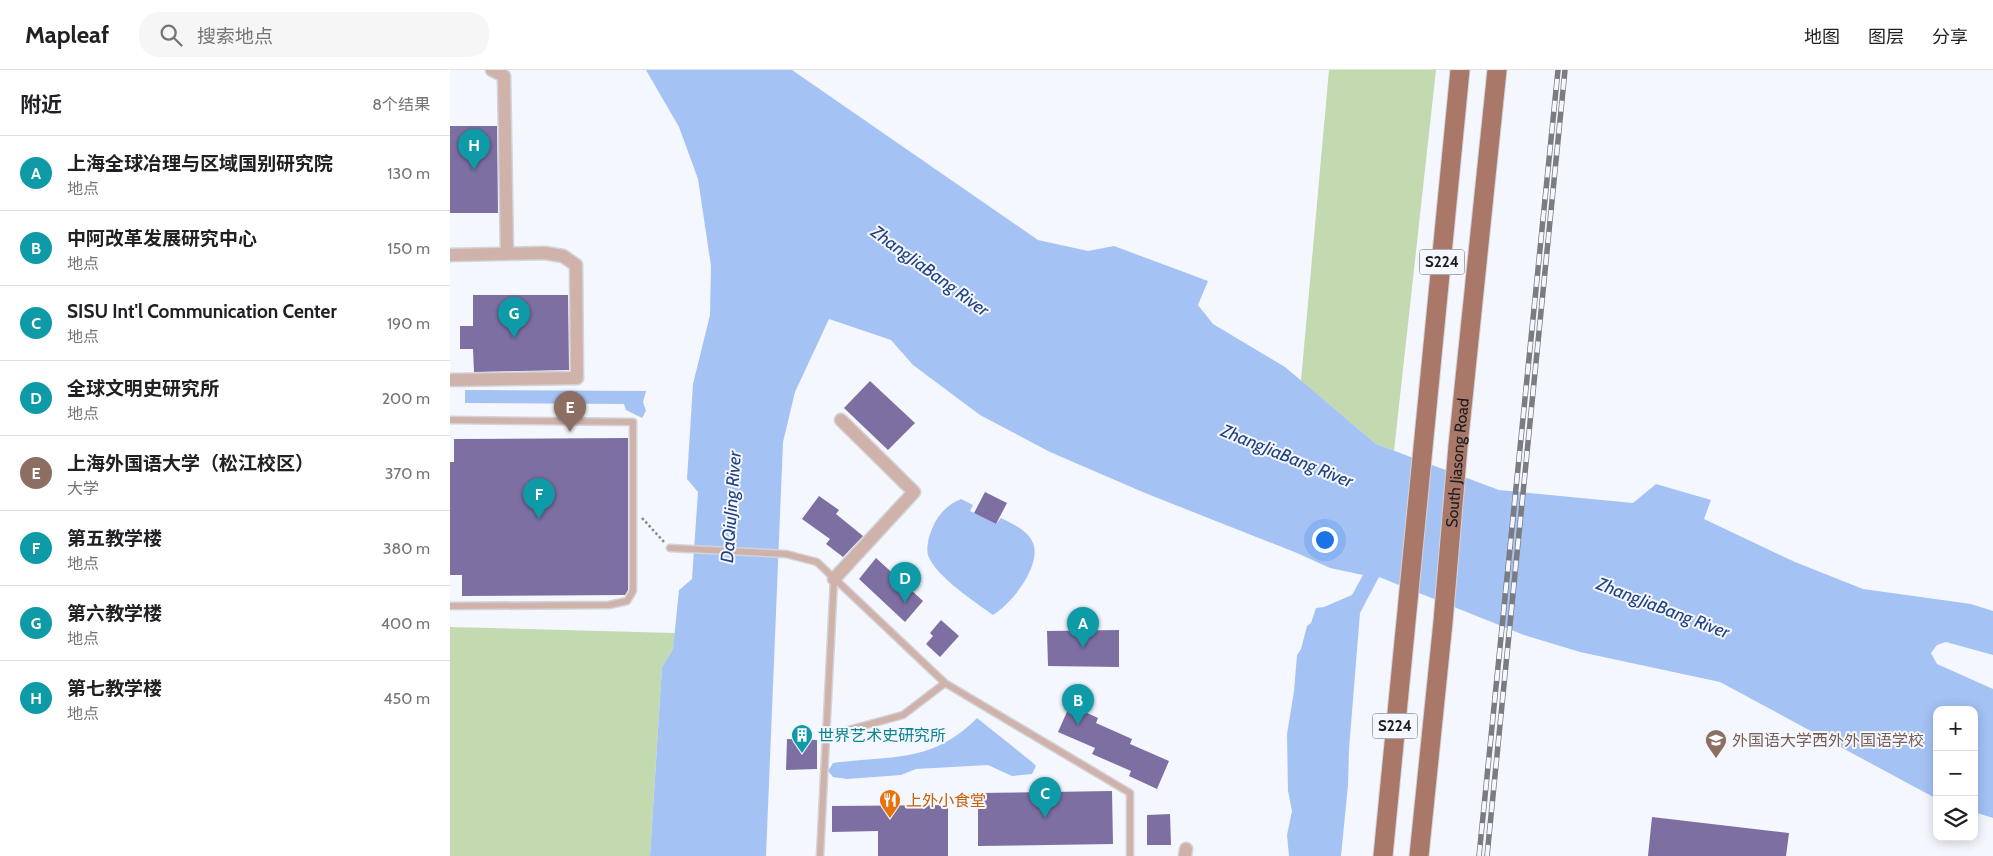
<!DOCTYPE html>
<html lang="zh">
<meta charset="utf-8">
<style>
body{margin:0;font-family:Cabin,"Noto Sans SC",sans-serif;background:#f6f6f6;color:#202124}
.controls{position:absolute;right:15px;bottom:15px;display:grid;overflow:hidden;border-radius:10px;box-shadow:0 2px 12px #0003}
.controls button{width:45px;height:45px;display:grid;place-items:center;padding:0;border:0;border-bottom:1px solid #e0e0e0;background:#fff;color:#202124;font:25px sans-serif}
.you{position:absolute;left:874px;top:469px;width:18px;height:18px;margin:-12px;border:4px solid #fff;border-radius:50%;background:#1a73e8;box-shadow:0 0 0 8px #1a73e833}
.badge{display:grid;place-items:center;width:32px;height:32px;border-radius:50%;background:#b24bae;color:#fff;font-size:16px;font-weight:700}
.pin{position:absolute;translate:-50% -41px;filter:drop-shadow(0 1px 2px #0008)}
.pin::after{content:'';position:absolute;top:26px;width:18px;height:15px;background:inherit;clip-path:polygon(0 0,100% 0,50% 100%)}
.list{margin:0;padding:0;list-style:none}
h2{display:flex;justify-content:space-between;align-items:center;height:65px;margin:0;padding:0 20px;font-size:21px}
h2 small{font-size:16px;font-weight:400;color:#757577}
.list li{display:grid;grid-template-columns:32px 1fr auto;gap:15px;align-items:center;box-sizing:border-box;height:75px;padding:0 20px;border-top:1px solid #e0e0e0}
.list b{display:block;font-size:19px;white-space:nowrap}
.list p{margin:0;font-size:16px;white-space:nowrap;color:#757577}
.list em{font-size:16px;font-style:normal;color:#757577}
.icon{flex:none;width:28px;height:28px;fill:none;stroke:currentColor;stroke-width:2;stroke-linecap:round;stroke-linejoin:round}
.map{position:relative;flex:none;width:1543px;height:786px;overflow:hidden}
header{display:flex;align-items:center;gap:30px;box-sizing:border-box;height:70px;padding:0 25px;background:#fff;border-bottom:1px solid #e0e0e0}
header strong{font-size:24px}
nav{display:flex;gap:28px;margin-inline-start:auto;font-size:18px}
.search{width:350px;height:45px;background:#f6f6f6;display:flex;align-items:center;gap:12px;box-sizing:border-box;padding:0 18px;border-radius:20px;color:#757577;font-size:19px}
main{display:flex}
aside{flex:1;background:#fff}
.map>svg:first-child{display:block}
</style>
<header>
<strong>Mapleaf</strong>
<div class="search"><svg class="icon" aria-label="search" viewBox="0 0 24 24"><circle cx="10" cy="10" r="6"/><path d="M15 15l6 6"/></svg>搜索地点</div>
<nav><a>地图</a><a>图层</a><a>分享</a></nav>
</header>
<main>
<aside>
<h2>附近<small>8个结果</small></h2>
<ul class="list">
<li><span class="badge" style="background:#0f9aa8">A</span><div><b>上海全球冶理与区域国别研究院</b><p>地点</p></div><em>130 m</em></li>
<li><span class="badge" style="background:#0f9aa8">B</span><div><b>中阿改革发展研究中心</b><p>地点</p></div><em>150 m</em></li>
<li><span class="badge" style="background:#0f9aa8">C</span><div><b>SISU Int'l Communication Center</b><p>地点</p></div><em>190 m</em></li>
<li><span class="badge" style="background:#0f9aa8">D</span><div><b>全球文明史研究所</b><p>地点</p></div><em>200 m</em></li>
<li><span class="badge" style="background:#8d6e63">E</span><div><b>上海外国语大学（松江校区）</b><p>大学</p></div><em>370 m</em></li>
<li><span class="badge" style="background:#0f9aa8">F</span><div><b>第五教学楼</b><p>地点</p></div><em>380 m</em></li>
<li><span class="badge" style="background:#0f9aa8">G</span><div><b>第六教学楼</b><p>地点</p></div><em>400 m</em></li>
<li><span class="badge" style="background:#0f9aa8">H</span><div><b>第七教学楼</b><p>地点</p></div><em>450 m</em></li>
</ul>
</aside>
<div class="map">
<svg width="1543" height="786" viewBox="0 0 1543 786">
<rect width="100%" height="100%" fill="#f5f7fe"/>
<path fill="#c3d9b0" d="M 879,0 L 986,0 L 944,381 L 926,374 L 851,311 Z
M 0,557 L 225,563 L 223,579 L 212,597 L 200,786 L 0,786 Z"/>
<path fill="#a5c2f5" d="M 196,0 L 342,0 L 588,170 L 638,181 L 664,176 L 758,211 L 748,235 L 763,254 L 835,297 L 926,374 L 1049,420 L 1183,433 L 1206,414 L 1261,430 L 1254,449 L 1345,492 L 1413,519 L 1521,534 L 1543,541 L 1543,585 L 1496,572 L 1487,575 L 1481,583 L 1487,594 L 1543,619 L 1543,748 L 1524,742 L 1524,640 L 1487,640 L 1487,729 L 1270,612 L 1130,582 L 1074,565 L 929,507 L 910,543 L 899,679 L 898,715 L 891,786 L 839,786 L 837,765 L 842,741 L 838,721 L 837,664 L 844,621 L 847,585 L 851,579 L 857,556 L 861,553 L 866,538 L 874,537 L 902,525 L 913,505 L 880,498 L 847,483 L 695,423 L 600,382 L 530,345 L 463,295 L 441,270 L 379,249 L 345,322 L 333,372 L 316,786 L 200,786 L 212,597 L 223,579 L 229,520 L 242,509 L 248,422 L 237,409 L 243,314 L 260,245 L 261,196 L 248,109 L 229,57 Z
M 15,320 L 196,321 L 193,332 L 196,341 L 192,348 L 176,340 L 174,334 L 15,333 Z
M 511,429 L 523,435 L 520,441 L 546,454 L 551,448 C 561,453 577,460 582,471 C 594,493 562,534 543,545 C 525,532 485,506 478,485 C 476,478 479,465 482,459 C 487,445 497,435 511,429 Z
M 527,648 L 582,692 L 586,696 L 582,704 L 562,706 L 538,695 L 466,699 L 451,705 L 397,709 L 383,707 L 378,701 L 383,693 C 441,685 482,694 527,648 Z"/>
<path fill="#7d6fa2" d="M 0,56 L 47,56 L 48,143 L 0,143 Z
M 23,225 L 118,225 L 119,300 L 24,302 L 23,279 L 10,279 L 10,256 L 23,256 Z
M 420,311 L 465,353 L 438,380 L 394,338 Z
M 178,368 L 178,520 L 175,525 L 12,526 L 12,505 L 0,505 L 0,392 L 4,392 L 4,369 Z
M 535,422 L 557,433 L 546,454 L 524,443 Z
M 369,426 L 389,440 L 386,444 L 413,466 L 393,487 L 376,474 L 380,469 L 352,449 Z
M 426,488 L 473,531 L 455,552 L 409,509 Z
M 491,550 L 509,566 L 490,587 L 476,574 L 483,566 L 480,563 Z
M 669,560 L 669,597 L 598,596 L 597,561 Z
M 620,635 L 648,648 L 646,653 L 682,669 L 680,674 L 719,691 L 707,719 L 679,706 L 681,701 L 642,684 L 645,678 L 608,662 Z
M 337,669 L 367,670 L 367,699 L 336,700 Z
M 662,721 L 663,774 L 528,776 L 528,723 Z
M 498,735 L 498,786 L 428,786 L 428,761 L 382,762 L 382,736 Z
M 720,744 L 721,775 L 697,775 L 697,745 Z
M 1202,747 L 1339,763 L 1336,786 L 1198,786 Z"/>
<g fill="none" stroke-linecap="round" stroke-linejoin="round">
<g stroke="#d2d4da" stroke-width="9">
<path id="lane" d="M 0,350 L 183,352 L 183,521 L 177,531 L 159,535 L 0,536
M 220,478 L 336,484 L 367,492 L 495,613 L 680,723 L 680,786
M 376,666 L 453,645 L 495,613
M 370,786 L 384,509"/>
</g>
<g stroke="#d2d4da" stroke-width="15">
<path id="street" d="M 42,0 L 54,6 L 57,184
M 0,185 L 95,183 L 113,186 L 126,195 L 127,308 L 0,310
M 384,509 L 464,422 L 391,350
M 735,786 L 736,779"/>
</g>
<g stroke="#d2d4da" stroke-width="21">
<g id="primary">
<path d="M 933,786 L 1010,0"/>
<path id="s1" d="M 969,786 L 993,552 L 1008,376 L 1047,0"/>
</g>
</g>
<path stroke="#85878c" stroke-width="2.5" stroke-dasharray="2.5 2.5" stroke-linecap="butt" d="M 192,448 L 214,472"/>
<use href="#lane" stroke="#cfb2aa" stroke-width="6"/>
<use href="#street" stroke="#cfb2aa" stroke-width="12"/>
<use href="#primary" stroke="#a97869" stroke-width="19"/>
<g stroke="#7b7c82" stroke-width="5.5">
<path id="rail" d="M 1029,786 L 1108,0
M 1037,786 L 1115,0"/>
</g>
<use href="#rail" stroke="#f5f7fe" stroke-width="4" stroke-dasharray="11" stroke-linecap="butt"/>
</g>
<defs>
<g id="building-pin" transform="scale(1.125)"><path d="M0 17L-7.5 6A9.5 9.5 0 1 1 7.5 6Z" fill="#0f9aa8" stroke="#f5f7fe"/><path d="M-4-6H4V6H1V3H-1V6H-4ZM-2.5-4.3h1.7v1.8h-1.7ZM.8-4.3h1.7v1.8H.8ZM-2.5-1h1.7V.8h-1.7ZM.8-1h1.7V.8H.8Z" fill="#fff"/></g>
<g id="school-pin" transform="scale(1.125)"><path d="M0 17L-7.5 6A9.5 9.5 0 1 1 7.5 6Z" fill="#8d6e63" stroke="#f5f7fe"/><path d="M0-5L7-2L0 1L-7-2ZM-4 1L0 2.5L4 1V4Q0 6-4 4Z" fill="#fff"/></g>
<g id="restaurant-pin" transform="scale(1.125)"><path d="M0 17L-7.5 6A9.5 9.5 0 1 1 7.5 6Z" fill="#e8710a" stroke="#f5f7fe"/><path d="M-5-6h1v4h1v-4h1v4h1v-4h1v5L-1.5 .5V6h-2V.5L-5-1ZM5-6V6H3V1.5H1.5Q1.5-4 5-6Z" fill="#fff"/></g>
</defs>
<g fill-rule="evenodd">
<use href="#building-pin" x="352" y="665"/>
<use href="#school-pin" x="1266" y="670"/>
<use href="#restaurant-pin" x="440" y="730"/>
</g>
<g text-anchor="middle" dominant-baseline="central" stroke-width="4" stroke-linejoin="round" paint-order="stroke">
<g fill="#f5f7fe" stroke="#5c5d62" stroke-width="1">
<rect x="969.5" y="179.5" width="45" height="25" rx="4"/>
<rect x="922.5" y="643.5" width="45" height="25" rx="4"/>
</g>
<g font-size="15" font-weight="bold" fill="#1a1b1f">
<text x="992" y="192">S224</text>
<text x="945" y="656">S224</text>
</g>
<g font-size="16" fill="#1a1b1f" stroke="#f5f7fe">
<text stroke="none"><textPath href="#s1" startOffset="395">South Jiasong Road</textPath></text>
</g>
<g font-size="16" fill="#0d838f" stroke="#f5f7fe" text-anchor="start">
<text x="368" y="665">世界艺术史研究所</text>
</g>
<g font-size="16" fill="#785e54" stroke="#f5f7fe" text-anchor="start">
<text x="1282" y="670">外国语大学西外外国语学校</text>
</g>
<g font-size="16" fill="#c56008" stroke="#f5f7fe" text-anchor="start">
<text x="456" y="730">上外小食堂</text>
</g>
<g font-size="18" font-style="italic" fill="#21427e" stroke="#f5f7fe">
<text transform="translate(480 201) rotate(36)">ZhangJiaBang River</text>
<text transform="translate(837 386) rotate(22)">ZhangJiaBang River</text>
<text transform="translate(281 437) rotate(-86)">DaQiuJing River</text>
<text transform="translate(1213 538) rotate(21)">ZhangJiaBang River</text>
</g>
</g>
</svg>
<div class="controls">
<button>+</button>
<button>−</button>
<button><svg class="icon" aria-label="layers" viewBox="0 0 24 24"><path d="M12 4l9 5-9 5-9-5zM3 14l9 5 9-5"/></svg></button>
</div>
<div class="you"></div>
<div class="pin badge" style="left:633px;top:578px;background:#0f9aa8">A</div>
<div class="pin badge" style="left:628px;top:655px;background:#0f9aa8">B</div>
<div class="pin badge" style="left:595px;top:748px;background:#0f9aa8">C</div>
<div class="pin badge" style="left:455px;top:533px;background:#0f9aa8">D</div>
<div class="pin badge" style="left:120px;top:362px;background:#8d6e63">E</div>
<div class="pin badge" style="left:89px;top:449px;background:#0f9aa8">F</div>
<div class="pin badge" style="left:64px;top:268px;background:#0f9aa8">G</div>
<div class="pin badge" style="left:24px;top:100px;background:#0f9aa8">H</div>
</div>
</main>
